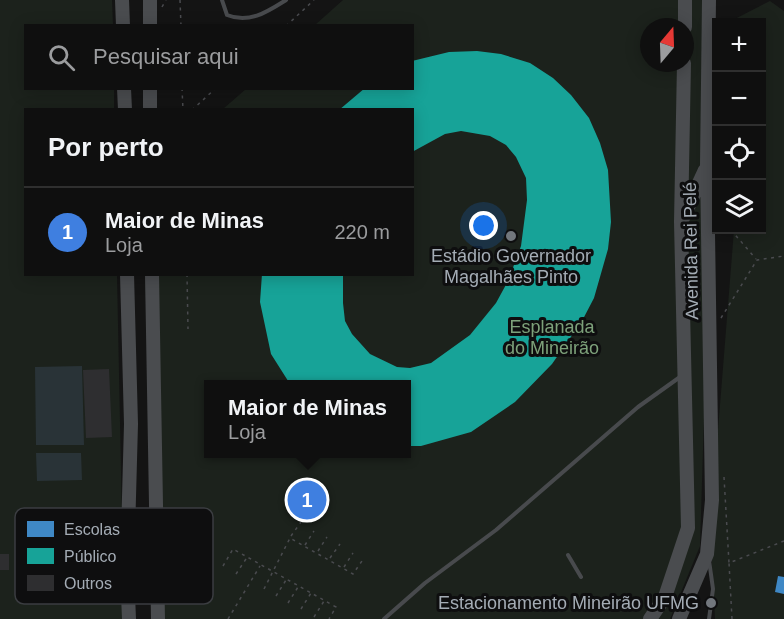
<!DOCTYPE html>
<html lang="pt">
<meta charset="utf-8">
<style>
body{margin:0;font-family:Arial,sans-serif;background:#1d1d1d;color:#f1f3f6}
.controls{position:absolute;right:18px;top:18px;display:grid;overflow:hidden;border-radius:0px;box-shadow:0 3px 15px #0003}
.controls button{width:54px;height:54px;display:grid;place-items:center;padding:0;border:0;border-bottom:2px solid #2f2f2f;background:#0f0f0f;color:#f1f3f6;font:30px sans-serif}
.compass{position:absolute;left:640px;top:18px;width:54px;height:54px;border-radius:50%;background:#0f0f0f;box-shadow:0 3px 15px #0003;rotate:19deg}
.you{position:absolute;left:484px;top:226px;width:21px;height:21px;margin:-15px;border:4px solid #fff;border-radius:50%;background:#1a73e8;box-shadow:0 0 0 9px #1a73e833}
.badge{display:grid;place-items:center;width:39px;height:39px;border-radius:50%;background:#1a73e8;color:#fff;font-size:20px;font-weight:700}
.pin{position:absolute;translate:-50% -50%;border:3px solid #fff;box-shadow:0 2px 6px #0006}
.popup{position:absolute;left:204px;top:380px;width:207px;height:78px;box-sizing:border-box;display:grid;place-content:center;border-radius:0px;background:#0f0f0f;filter:drop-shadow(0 2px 4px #0005);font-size:20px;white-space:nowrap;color:#9b9c9e}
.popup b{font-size:22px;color:#f1f3f6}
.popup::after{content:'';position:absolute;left:50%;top:100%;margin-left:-12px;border:12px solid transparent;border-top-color:#0f0f0f}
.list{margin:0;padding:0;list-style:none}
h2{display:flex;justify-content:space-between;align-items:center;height:78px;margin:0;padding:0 24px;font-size:26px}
h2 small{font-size:20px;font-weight:400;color:#9b9c9e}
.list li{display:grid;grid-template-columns:39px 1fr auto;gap:18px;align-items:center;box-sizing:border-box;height:90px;padding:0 24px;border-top:2px solid #2f2f2f}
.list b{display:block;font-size:22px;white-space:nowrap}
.list p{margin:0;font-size:20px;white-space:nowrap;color:#9b9c9e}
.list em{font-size:20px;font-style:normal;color:#9b9c9e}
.icon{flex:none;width:33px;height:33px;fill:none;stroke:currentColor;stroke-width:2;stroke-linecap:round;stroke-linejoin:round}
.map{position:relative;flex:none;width:784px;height:619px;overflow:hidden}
.search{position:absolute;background:#0f0f0f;box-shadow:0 3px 15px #0003;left:24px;top:24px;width:390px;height:66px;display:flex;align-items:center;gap:15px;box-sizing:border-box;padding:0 21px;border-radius:0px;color:#9b9c9e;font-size:22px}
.panel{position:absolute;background:#0f0f0f;box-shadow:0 3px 15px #0003;left:24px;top:108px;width:390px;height:168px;border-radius:0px}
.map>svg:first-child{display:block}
</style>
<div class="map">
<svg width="784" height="619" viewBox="0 0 784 619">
<rect width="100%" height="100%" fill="#141414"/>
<path fill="#1c221c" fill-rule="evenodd" d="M 0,0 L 112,0 L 113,25 L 26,26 L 26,88 L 114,89 L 114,109 L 26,110 L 26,274 L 117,275 L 124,619 L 0,619 Z
M 343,0 L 702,0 L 706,354 L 700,546 L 670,619 L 152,619 L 150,401 L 145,275 L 412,274 L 412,110 L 223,109 L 246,89 L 412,88 L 412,26 L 315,25 ZM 649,27 L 685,27 L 685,63 L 649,63 ZM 208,384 L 406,384 L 406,454 L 208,454 Z
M 770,1 L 784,11 L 784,619 L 715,619 L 710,530 L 734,230 L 762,230 L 762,22 L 729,22 Z"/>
<path fill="#293337" d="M 82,366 L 84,445 L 36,445 L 35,367 Z
M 36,453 L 81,453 L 82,480 L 37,481 Z"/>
<path fill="#3f88c5" d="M 778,576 L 784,577 L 784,594 L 775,592 Z"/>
<path fill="#17a398" d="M 477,51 L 501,54 L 530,63 L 553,78 L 571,95 L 589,118 L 600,143 L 608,170 L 611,222 L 608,249 L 594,298 L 582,321 L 552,364 L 515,402 L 471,432 L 421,446 L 406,446 L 406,384 L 290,384 L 271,354 L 260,302 L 262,274 L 343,274 L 343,303 L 345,321 L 352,334 L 370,354 L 397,367 L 410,368 L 431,363 L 470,335 L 496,303 L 508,281 L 521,246 L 527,200 L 526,178 L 516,157 L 506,145 L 490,136 L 461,131 L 445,134 L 412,152 L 412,110 L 339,110 L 365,88 L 412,88 L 412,61 L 449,52 Z"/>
<path fill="#2e2e30" d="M 109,369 L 112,437 L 86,438 L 83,370 Z
M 80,536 L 82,560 L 42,560 L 41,538 Z
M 0,554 L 9,554 L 9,570 L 0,570 Z"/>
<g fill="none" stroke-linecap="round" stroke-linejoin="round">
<path stroke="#4a4b4f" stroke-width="1.5" stroke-dasharray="3 4.5" stroke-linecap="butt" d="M 180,0 L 181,26
M 162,7 L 166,0
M 286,26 L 314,0
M 182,88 L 183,110
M 192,110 L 216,88
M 731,230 L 756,259
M 187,274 L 188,329
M 721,318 L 757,260 L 784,256
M 724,477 L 729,563
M 291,536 L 301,522
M 305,545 L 314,531
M 318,551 L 327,537
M 330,558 L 340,544
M 223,566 L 233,549 L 336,607 L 329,619
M 344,567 L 353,553
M 236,574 L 246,559
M 264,589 L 290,538 L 353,574 L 364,558
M 276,596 L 286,580
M 288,603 L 298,587
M 301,609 L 311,593
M 314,617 L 324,601
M 228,619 L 260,566
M 732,619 L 729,563 L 784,541"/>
<path stroke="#484a4d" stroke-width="4" d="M 222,0 L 227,15 C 249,24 267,12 286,0
M 568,555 L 581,577
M 384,619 L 425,583 L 496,530 L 638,407 L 680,377
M 709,619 L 713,589 L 709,560"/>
<path stroke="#4a4c4f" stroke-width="14" d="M 122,0 L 123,26
M 150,0 L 150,26
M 685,27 L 685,0
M 124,88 L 125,110
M 150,88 L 150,110
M 683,218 L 705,170
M 127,274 L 131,424 L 127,570 L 129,619
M 152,274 L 158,619
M 127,570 L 146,582 L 158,594
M 650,619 L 665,597 L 688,528 L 681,222 L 684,63
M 679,619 L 707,554 L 712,500 L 707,166 L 709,0"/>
</g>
<g fill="#72777d" stroke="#0e0e0f" stroke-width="2">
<circle cx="511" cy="236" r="6"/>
<circle cx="711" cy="603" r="6"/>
</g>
<g text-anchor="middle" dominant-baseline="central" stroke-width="6" stroke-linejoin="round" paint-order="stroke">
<g font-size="18" fill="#a4acb5" stroke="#0e0e0f">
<text transform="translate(691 251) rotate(-91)">Avenida Rei Pelé</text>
</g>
<g font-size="18" fill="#a4acb5" stroke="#0e0e0f">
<text x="511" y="256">Estádio Governador<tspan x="511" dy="21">Magalhães Pinto</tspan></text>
<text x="699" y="603" text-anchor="end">Estacionamento Mineirão UFMG</text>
</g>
<g font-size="18" fill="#7da17a" stroke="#0e0e0f">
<text x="552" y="327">Esplanada<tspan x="552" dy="21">do Mineirão</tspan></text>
</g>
</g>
<rect x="15" y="508" width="198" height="96" rx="9" fill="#0e0e0f" stroke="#3b3d41" stroke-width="1.5"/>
<rect x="27" y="521" width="27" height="16" fill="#3f88c5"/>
<rect x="27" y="548" width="27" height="16" fill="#17a398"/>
<rect x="27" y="575" width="27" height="16" fill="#2e2e30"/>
<g font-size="16" fill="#a4acb5">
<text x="64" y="535">Escolas</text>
<text x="64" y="562">Público</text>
<text x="64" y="589">Outros</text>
</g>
</svg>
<div class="controls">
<button>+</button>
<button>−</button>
<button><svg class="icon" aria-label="locate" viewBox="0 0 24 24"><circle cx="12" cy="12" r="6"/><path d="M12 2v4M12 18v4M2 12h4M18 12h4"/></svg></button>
<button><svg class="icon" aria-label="layers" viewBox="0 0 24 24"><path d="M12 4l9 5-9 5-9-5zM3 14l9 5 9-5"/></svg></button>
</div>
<svg class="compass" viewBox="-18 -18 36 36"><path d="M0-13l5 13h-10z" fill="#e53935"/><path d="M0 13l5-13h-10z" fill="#9b9c9e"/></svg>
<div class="you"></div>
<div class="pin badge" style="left:307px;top:500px;background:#3f7fe0">1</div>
<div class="popup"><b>Maior de Minas</b>Loja</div>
<div class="search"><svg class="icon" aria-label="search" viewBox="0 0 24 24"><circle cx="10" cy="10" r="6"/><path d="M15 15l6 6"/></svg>Pesquisar aqui</div>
<section class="panel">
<h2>Por perto<small></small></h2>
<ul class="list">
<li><span class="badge" style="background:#3f7fe0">1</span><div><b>Maior de Minas</b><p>Loja</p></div><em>220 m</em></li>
</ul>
</section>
</div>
